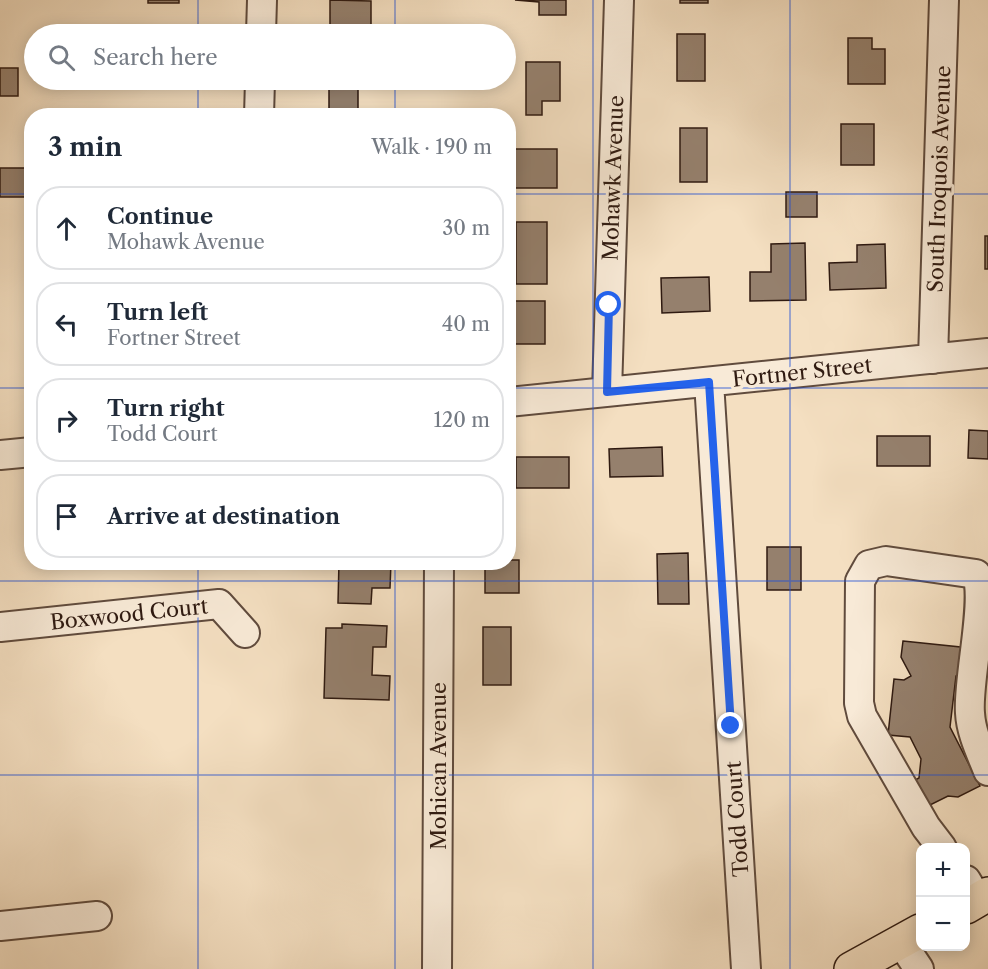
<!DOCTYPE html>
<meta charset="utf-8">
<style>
body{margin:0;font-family:"Libre Caslon Text",serif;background:#f6f6f7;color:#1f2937}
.controls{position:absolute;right:18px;bottom:18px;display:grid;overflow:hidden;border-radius:12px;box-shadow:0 3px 15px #0003}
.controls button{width:54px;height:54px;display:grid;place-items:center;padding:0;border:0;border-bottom:2px solid #e0e1e3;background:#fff;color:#1f2937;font:30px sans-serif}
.stop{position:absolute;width:18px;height:18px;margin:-14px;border:4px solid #2563eb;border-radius:50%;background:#fff}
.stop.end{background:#2563eb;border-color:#fff;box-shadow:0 2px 6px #0008}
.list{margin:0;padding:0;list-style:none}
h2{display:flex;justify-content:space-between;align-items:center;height:78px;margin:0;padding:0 24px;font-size:26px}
h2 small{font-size:20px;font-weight:400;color:#747a83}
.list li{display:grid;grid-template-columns:39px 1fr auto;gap:18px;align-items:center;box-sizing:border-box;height:84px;margin:0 12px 12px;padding:0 12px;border:2px solid #e0e1e3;border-radius:24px}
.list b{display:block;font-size:22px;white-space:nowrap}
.list p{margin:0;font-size:20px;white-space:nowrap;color:#747a83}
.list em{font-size:20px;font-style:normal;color:#747a83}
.icon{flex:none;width:33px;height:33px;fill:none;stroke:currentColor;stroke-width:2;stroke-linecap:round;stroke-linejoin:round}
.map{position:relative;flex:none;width:988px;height:969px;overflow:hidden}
.search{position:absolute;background:#fff;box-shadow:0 3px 15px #0003;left:24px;top:24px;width:492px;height:66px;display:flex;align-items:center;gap:15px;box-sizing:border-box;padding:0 21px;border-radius:33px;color:#747a83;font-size:22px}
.panel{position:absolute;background:#fff;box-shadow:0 3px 15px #0003;left:24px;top:108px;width:492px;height:462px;border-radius:24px}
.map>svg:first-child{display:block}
</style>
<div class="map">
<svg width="988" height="969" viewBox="0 0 988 969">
<rect width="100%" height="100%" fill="#f4dfc1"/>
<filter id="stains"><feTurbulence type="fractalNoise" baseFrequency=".00333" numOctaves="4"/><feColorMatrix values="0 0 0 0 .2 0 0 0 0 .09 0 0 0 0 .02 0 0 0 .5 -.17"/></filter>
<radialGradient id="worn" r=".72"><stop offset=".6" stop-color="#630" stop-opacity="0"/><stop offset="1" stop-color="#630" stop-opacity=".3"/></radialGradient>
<path fill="#95806d" stroke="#2f1a11" stroke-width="1.5" d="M 148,0 L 179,0 L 179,3 L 148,3 Z
M 330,0 L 371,1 L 371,34 L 330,34 Z
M 515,0 L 566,0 L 566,15 L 539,15 L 539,2 Z
M 680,0 L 708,0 L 708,3 L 680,3 Z
M 143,27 L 177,27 L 177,34 L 143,34 Z
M 677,34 L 705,34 L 705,81 L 677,81 Z
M 848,38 L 872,38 L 872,49 L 885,49 L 885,84 L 848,84 Z
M 526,62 L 560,62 L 560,101 L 542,101 L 542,115 L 526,115 Z
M 0,68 L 18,68 L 18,96 L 0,96 Z
M 143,80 L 177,80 L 177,87 L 143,87 Z
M 329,80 L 358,80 L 358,116 L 329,116 Z
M 841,124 L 874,124 L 874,165 L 841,165 Z
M 680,128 L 707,128 L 707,182 L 680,182 Z
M 508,149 L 557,149 L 557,188 L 508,188 Z
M 0,168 L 26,168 L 26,197 L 0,197 Z
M 786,192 L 817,192 L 817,217 L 786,217 Z
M 516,222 L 547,222 L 547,284 L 516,284 Z
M 985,236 L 988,236 L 988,269 L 985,269 Z
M 805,243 L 806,300 L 750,301 L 750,272 L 771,272 L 771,244 Z
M 885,244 L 886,288 L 830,290 L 829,263 L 857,262 L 857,245 Z
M 709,277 L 710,311 L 662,313 L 661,278 Z
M 508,301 L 545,301 L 545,344 L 508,344 Z
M 969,430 L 988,431 L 988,459 L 968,458 Z
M 877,436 L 930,436 L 930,466 L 877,466 Z
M 662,447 L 663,476 L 610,477 L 609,449 Z
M 516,457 L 569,457 L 569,488 L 516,488 Z
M 767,547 L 801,547 L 801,590 L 767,590 Z
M 688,553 L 689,604 L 658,604 L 657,554 Z
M 508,560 L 519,560 L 519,593 L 485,593 L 485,562 L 508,562 Z
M 339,562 L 391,562 L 390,588 L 372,588 L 371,604 L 338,603 Z
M 342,624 L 387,626 L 386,647 L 373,647 L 372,675 L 390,676 L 389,700 L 324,698 L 326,628 L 342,628 Z
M 483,627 L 511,627 L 511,685 L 483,685 Z
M 903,641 L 970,648 L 967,670 L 956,676 L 950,727 L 980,786 L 958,797 L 948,796 L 924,808 L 911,782 L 919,778 L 921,759 L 910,737 L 888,735 L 894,679 L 904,680 L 911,676 L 901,657 Z"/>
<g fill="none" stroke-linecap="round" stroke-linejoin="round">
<g stroke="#604b3d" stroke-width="32">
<path id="minor" d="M 261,34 L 262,0
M 259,116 L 260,80
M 933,359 L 944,0
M 709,382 L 746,969
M 607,392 L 619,0
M 508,402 L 988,353
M 0,455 L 32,452
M 0,627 L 219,604 L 245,633
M 942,848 L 926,827 L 862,716 L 859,703 L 860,581 L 869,565 L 886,561 L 976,574 C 988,597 967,681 970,713 C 971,733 981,753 988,771
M 966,880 L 978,900
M 0,926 L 97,916
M 901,942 L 919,969
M 437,969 L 439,562"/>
</g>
<g stroke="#2f1a11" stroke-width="36">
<path id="major" d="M 966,907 L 988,894
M 851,969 L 920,931"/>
</g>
<use href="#minor" stroke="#f8ead7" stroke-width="28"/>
<use href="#major" stroke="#f4dfc1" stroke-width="33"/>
</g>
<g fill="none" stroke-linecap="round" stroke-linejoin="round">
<path stroke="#2563eb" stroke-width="8" d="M 609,305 L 607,392 L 709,382 L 731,726"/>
</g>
<path fill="none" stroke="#1d4ed8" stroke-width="1.5" stroke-opacity="0.55" d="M 198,0 L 198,34M 395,0 L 395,34M 593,0 L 593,969M 790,0 L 790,969M 198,80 L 198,116M 395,80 L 395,116M 0,194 L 32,194M 508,194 L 988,194M 0,388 L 32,388M 508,388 L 988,388M 198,562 L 198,969M 395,562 L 395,969M 0,581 L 988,581M 0,775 L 988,775"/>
<g text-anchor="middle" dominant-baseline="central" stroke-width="6" stroke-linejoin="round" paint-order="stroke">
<g font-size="21" fill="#2f1a11" stroke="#f8ead7">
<text transform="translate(613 178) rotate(-88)">Mohawk Avenue</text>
<text transform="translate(939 179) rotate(-88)">South Iroquois Avenue</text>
<text transform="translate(802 372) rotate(-6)">Fortner Street</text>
<text transform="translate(129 614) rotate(-6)">Boxwood Court</text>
<text transform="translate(438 766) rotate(-90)">Mohican Avenue</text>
<text transform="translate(737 819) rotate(-94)">Todd Court</text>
</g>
</g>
<rect width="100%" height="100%" filter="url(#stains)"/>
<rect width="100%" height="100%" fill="url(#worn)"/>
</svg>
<div class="controls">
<button>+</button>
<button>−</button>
</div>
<div class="stop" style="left:609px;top:305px"></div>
<div class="stop end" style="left:731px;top:726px"></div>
<div class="search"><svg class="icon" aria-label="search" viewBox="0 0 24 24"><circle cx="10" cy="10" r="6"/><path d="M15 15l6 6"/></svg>Search here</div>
<section class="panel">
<h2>3 min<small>Walk · 190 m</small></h2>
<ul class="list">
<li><svg class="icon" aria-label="ahead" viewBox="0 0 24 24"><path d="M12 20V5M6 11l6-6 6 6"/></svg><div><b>Continue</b><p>Mohawk Avenue</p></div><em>30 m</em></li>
<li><svg class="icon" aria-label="left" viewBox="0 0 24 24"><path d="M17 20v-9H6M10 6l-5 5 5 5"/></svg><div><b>Turn left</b><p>Fortner Street</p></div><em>40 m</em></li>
<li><svg class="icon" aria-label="right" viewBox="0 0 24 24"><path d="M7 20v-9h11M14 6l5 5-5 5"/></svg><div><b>Turn right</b><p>Todd Court</p></div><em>120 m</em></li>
<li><svg class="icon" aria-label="arrive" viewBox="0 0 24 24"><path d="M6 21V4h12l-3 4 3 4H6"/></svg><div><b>Arrive at destination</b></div></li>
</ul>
</section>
</div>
